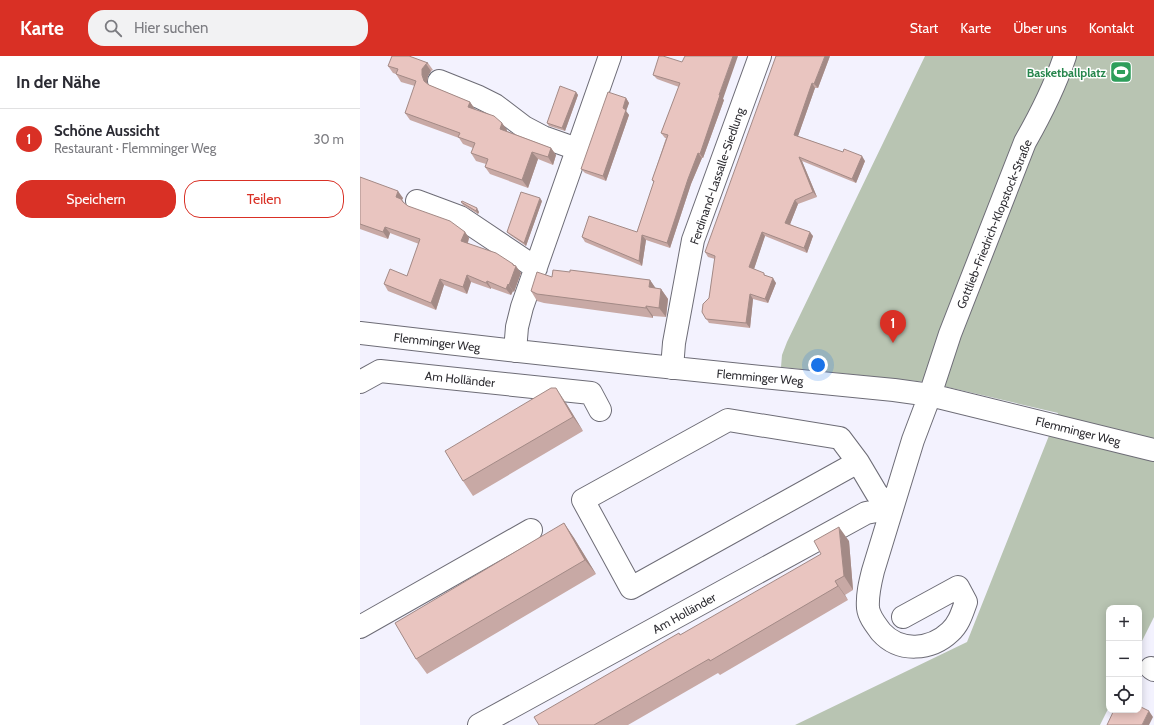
<!DOCTYPE html>
<html lang="de">
<meta charset="utf-8">
<style>
body{margin:0;font-family:Cabin,sans-serif;background:#f2f2f3;color:#2b2b33}
.controls{position:absolute;right:12px;bottom:12px;display:grid;overflow:hidden;border-radius:8px;box-shadow:0 2px 10px #0003}
.controls button{width:36px;height:36px;display:grid;place-items:center;padding:0;border:0;border-bottom:1px solid #e1e1e2;background:#fff;color:#2b2b33;font:20px sans-serif}
.you{position:absolute;left:458px;top:309px;width:14px;height:14px;margin:-10px;border:3px solid #fff;border-radius:50%;background:#1a73e8;box-shadow:0 0 0 6px #1a73e833}
.badge{display:grid;place-items:center;width:26px;height:26px;border-radius:50%;background:#d93025;color:#fff;font-size:13px;font-weight:700}
.pin{position:absolute;translate:-50% -33px;filter:drop-shadow(0 1px 2px #0008)}
.pin::after{content:'';position:absolute;top:21px;width:14px;height:12px;background:inherit;clip-path:polygon(0 0,100% 0,50% 100%)}
.list{margin:0;padding:0;list-style:none}
h2{display:flex;justify-content:space-between;align-items:center;height:52px;margin:0;padding:0 16px;font-size:17px}
h2 small{font-size:13px;font-weight:400;color:#7c7c81}
.list li{display:grid;grid-template-columns:26px 1fr auto;gap:12px;align-items:center;box-sizing:border-box;height:60px;padding:0 16px;border-top:1px solid #e1e1e2}
.list b{display:block;font-size:15px;white-space:nowrap}
.list p{margin:0;font-size:13px;white-space:nowrap;color:#7c7c81}
.list em{font-size:13px;font-style:normal;color:#7c7c81}
.actions{display:flex;gap:8px;padding:12px 16px}
.actions a{flex:1;padding:9px 0;border:1px solid #d93025;border-radius:16px;text-align:center;font-size:14px;color:#d93025}
.actions .main{background:#d93025;color:#fff}
.icon{flex:none;width:22px;height:22px;fill:none;stroke:currentColor;stroke-width:2;stroke-linecap:round;stroke-linejoin:round}
.map{position:relative;flex:none;width:794px;height:669px;overflow:hidden}
header{display:flex;align-items:center;gap:24px;box-sizing:border-box;height:56px;padding:0 20px;background:#d93025;color:#fff}
header strong{font-size:19px}
nav{display:flex;gap:22px;margin-inline-start:auto;font-size:14px}
.search{width:280px;height:36px;background:#f2f2f3;display:flex;align-items:center;gap:10px;box-sizing:border-box;padding:0 14px;border-radius:16px;color:#7c7c81;font-size:15px}
main{display:flex}
aside{flex:1;background:#fff}
.map>svg:first-child{display:block}
</style>
<header>
<strong>Karte</strong>
<div class="search"><svg class="icon" aria-label="search" viewBox="0 0 24 24"><circle cx="10" cy="10" r="6"/><path d="M15 15l6 6"/></svg>Hier suchen</div>
<nav><a>Start</a><a>Karte</a><a>Über uns</a><a>Kontakt</a></nav>
</header>
<main>
<aside>
<h2>In der Nähe<small></small></h2>
<ul class="list">
<li><span class="badge">1</span><div><b>Schöne Aussicht</b><p>Restaurant · Flemminger Weg</p></div><em>30 m</em></li>
</ul>
<div class="actions"><a class="main">Speichern</a><a>Teilen</a></div>
</aside>
<div class="map">
<svg width="794" height="669" viewBox="0 0 794 669">
<rect width="100%" height="100%" fill="#f3f2fe"/>
<path fill="#b8c4b2" d="M 565,0 L 794,0 L 794,561 L 779,591 L 779,552 L 749,552 L 749,651 L 740,669 L 435,669 L 607,586 L 698,357 L 566,326 L 421,311 L 422,299 L 427,286 Z"/>
<g fill="none" stroke-linecap="round" stroke-linejoin="round">
<g stroke="#6d6c76" stroke-width="24">
<path id="minor" d="M 79,25 L 119,41 L 135,49 L 164,71 L 183,81 L 217,93
M 57,145 L 100,161 L 176,212
M 0,277 C 178,298 356,317 534,334 L 570,339 L 794,394
M 155,295 L 157,271 L 162,251 L 250,0
M 312,312 L 314,287 L 333,184 L 400,0
M 0,326 L 20,315 L 231,337 L 240,354
M 498,406 L 271,532 L 223,444 L 368,364 L 480,382 L 498,406 L 517,438 L 532,452
M 543,561 L 598,531 L 606,546 C 602,557 599,568 590,576 C 571,594 540,597 521,576 C 516,569 509,561 508,552 C 507,539 510,527 513,515 L 553,384 L 570,339 L 590,278 L 665,86 C 681,58 695,30 705,0
M 0,571 L 171,474
M 791,612 L 794,614
M 119,669 L 506,457 L 532,452"/>
</g>
<use href="#minor" stroke="#fff" stroke-width="22"/>
</g>
<path fill="#c8a9a5" d="M 470,0 L 458,32 L 455,32 L 438,80 L 505,105 L 496,127 L 442,105 L 457,141 L 438,148 L 430,168 L 453,180 L 447,197 L 405,180 L 394,213 L 407,220 L 416,227 L 408,247 L 393,243 L 390,272 L 349,267 L 342,256 L 349,242 L 355,203 L 348,201 L 345,196 Z
M 322,6 L 364,44 L 343,102 L 342,102 L 331,128 L 310,192 L 286,184 L 282,210 L 225,186 L 222,181 L 277,176 L 294,127 L 292,124 L 306,82 L 305,82 L 301,77 L 319,31 L 297,23 L 293,19 Z
M 68,7 L 73,14 L 71,15 L 68,20 L 67,26 L 67,28 L 69,29 L 110,46 L 115,54 L 142,67 L 147,74 L 147,75 L 191,92 L 196,99 L 193,109 L 178,103 L 168,132 L 130,118 L 125,111 L 126,108 L 116,105 L 111,97 L 113,92 L 103,88 L 99,82 L 50,64 L 45,57 L 55,30 L 41,26 L 36,18 L 33,17 L 28,10 Z
M 216,36 L 218,39 L 205,75 L 189,70 L 187,67 Z
M 266,42 L 269,47 L 266,55 L 269,59 L 246,125 L 225,117 L 221,113 Z
M 0,121 L 43,142 L 42,144 L 44,147 L 48,150 L 105,176 L 109,182 L 108,187 L 153,208 L 161,217 L 154,236 L 153,235 L 151,239 L 131,232 L 131,233 L 111,226 L 107,238 L 84,229 L 76,254 L 28,235 L 24,228 L 47,220 L 59,188 L 30,177 L 28,183 L 0,173 Z
M 182,145 L 166,190 L 150,179 L 147,176 Z
M 101,146 L 119,156 L 118,158 L 103,149 Z
M 210,216 L 290,224 L 295,232 L 301,233 L 308,243 L 306,261 L 293,260 L 293,262 L 184,247 L 177,245 L 171,235 L 192,221 Z
M 206,347 L 223,375 L 113,440 L 103,425 Z
M 204,467 L 214,482 L 236,518 L 67,618 L 56,603 Z
M 489,485 L 493,534 L 485,539 L 488,544 L 360,619 L 358,617 L 268,669 L 179,669 L 321,579 Z"/>
<path fill="#a38a86" d="M 373,0 L 378,0 L 363,43 L 364,44 L 343,102 L 340,98 L 359,39 Z
M 465,0 L 470,0 L 458,32 L 454,28 Z
M 66,8 L 71,15 L 68,20 L 67,26 L 69,32 L 64,25 L 62,19 L 62,13 Z
M 452,27 L 455,32 L 437,83 L 434,79 Z
M 216,36 L 218,39 L 205,75 L 202,72 Z
M 266,42 L 269,47 L 266,55 L 269,59 L 246,125 L 243,120 Z
M 110,46 L 115,53 L 113,58 L 108,51 Z
M 142,67 L 147,74 L 145,80 L 140,73 Z
M 191,92 L 196,99 L 193,109 L 188,101 Z
M 172,96 L 178,103 L 168,132 L 162,124 Z
M 338,97 L 342,102 L 331,128 L 310,192 L 307,187 L 328,123 Z
M 502,100 L 505,105 L 496,127 L 492,123 Z
M 439,101 L 442,105 L 457,141 L 453,136 Z
M 38,135 L 43,142 L 42,144 L 46,150 L 36,141 Z
M 180,142 L 182,145 L 166,190 L 164,187 Z
M 435,144 L 438,148 L 429,171 L 425,167 Z
M 117,152 L 119,156 L 118,158 L 116,155 Z
M 25,171 L 30,177 L 28,183 L 23,176 Z
M 105,176 L 109,182 L 106,192 L 101,185 Z
M 402,176 L 405,180 L 393,216 L 389,211 Z
M 450,176 L 453,180 L 447,197 L 444,192 Z
M 282,179 L 286,184 L 282,210 L 279,205 Z
M 153,208 L 155,212 L 156,210 L 161,217 L 154,236 L 149,229 Z
M 107,219 L 111,226 L 107,238 L 103,231 Z
M 413,222 L 416,227 L 408,247 L 405,243 Z
M 80,223 L 84,229 L 76,254 L 71,247 Z
M 290,224 L 297,234 L 289,231 Z
M 127,225 L 131,232 L 131,233 L 126,227 Z
M 148,228 L 153,235 L 151,239 L 146,233 Z
M 301,233 L 308,243 L 306,261 L 299,252 Z
M 390,238 L 393,243 L 390,272 L 386,267 Z
M 286,250 L 293,260 L 293,262 L 286,252 Z
M 196,332 L 206,347 L 223,375 L 213,361 Z
M 204,467 L 214,482 L 236,518 L 225,504 Z
M 479,471 L 489,485 L 493,534 L 484,520 Z
M 475,525 L 485,539 L 488,544 L 478,530 Z
M 789,655 L 793,661 L 789,669 L 782,669 Z"/>
<path fill="#e9c5c0" stroke="#a38a86" d="M 32,0 L 49,0 L 68,7 L 66,8 L 62,13 L 62,19 L 64,25 L 69,29 L 110,46 L 108,51 L 134,60 L 142,67 L 140,73 L 191,92 L 188,101 L 172,96 L 162,124 L 125,111 L 128,103 L 111,97 L 115,87 L 98,81 L 100,77 L 45,57 L 56,25 L 36,18 L 38,13 L 28,10 Z
M 299,0 L 303,0 L 322,6 L 325,0 L 373,0 L 359,39 L 360,39 L 340,98 L 338,97 L 328,123 L 307,187 L 282,179 L 279,205 L 222,181 L 229,160 L 277,176 L 294,125 L 292,124 L 308,79 L 301,77 L 320,27 L 293,19 Z
M 416,0 L 465,0 L 454,28 L 452,27 L 434,79 L 483,96 L 484,93 L 502,100 L 492,123 L 439,101 L 453,136 L 435,144 L 425,167 L 450,176 L 444,192 L 402,176 L 389,211 L 404,217 L 404,219 L 413,222 L 405,243 L 390,238 L 386,267 L 346,263 L 342,256 L 343,248 L 349,242 L 355,200 L 345,196 Z
M 200,30 L 216,36 L 202,72 L 187,67 Z
M 248,36 L 266,42 L 263,52 L 266,54 L 243,120 L 221,113 Z
M 0,121 L 38,135 L 36,141 L 41,143 L 43,146 L 48,150 L 90,165 L 105,176 L 101,185 L 136,197 L 153,208 L 153,209 L 156,210 L 149,229 L 148,228 L 146,233 L 127,225 L 126,227 L 107,219 L 103,231 L 80,223 L 71,247 L 24,228 L 30,213 L 47,220 L 60,183 L 25,171 L 23,176 L 0,168 Z
M 161,136 L 180,142 L 164,187 L 147,176 Z
M 102,145 L 117,152 L 116,155 L 101,146 Z
M 193,214 L 210,216 L 210,214 L 290,224 L 289,231 L 301,233 L 299,252 L 286,250 L 286,252 L 177,238 L 171,235 L 177,216 L 192,221 Z
M 191,332 L 196,332 L 213,361 L 103,425 L 85,395 Z
M 204,467 L 225,504 L 56,603 L 35,567 Z
M 479,471 L 484,520 L 475,525 L 478,530 L 350,605 L 349,603 L 234,669 L 179,669 L 174,661 L 319,577 L 320,579 L 461,498 L 454,485 Z
M 779,650 L 789,655 L 782,669 L 747,669 L 754,654 L 779,654 Z"/>
<defs>
<g id="stadium-square" transform="scale(1.15)"><rect x="-9" y="-9" width="18" height="18" rx="4" fill="#2e9e5b" stroke="#fff"/><path d="M0-5a6.5 5 0 1 0 0 10a6.5 5 0 1 0 0-10ZM-3.5-1.8h7v3.6h-7Z" fill="#fff"/></g>
</defs>
<g fill-rule="evenodd">
<use href="#stadium-square" x="761" y="16"/>
</g>
<g text-anchor="middle" dominant-baseline="central" stroke-width="3" stroke-linejoin="round" paint-order="stroke">
<g font-size="12" font-weight="bold" fill="#27864d" stroke="#fff" text-anchor="end">
<text x="746" y="16">Basketballplatz</text>
</g>
<g font-size="12" fill="#2f2e33" stroke="#fff">
<text transform="translate(357 120) rotate(-71)">Ferdinand-Lassalle-Siedlung</text>
<text transform="translate(634 168) rotate(-68)">Gottlieb-Friedrich-Klopstock-Straße</text>
<text transform="translate(77 286) rotate(7)">Flemminger Weg</text>
<text transform="translate(400 321) rotate(5)">Flemminger Weg</text>
<text transform="translate(100 323) rotate(6)">Am Holländer</text>
<text transform="translate(718 375) rotate(14)">Flemminger Weg</text>
<text transform="translate(324 557) rotate(-29)">Am Holländer</text>
</g>
</g>
</svg>
<div class="controls">
<button>+</button>
<button>−</button>
<button><svg class="icon" aria-label="locate" viewBox="0 0 24 24"><circle cx="12" cy="12" r="6"/><path d="M12 2v4M12 18v4M2 12h4M18 12h4"/></svg></button>
</div>
<div class="you"></div>
<div class="pin badge" style="left:533px;top:287px">1</div>
</div>
</main>
